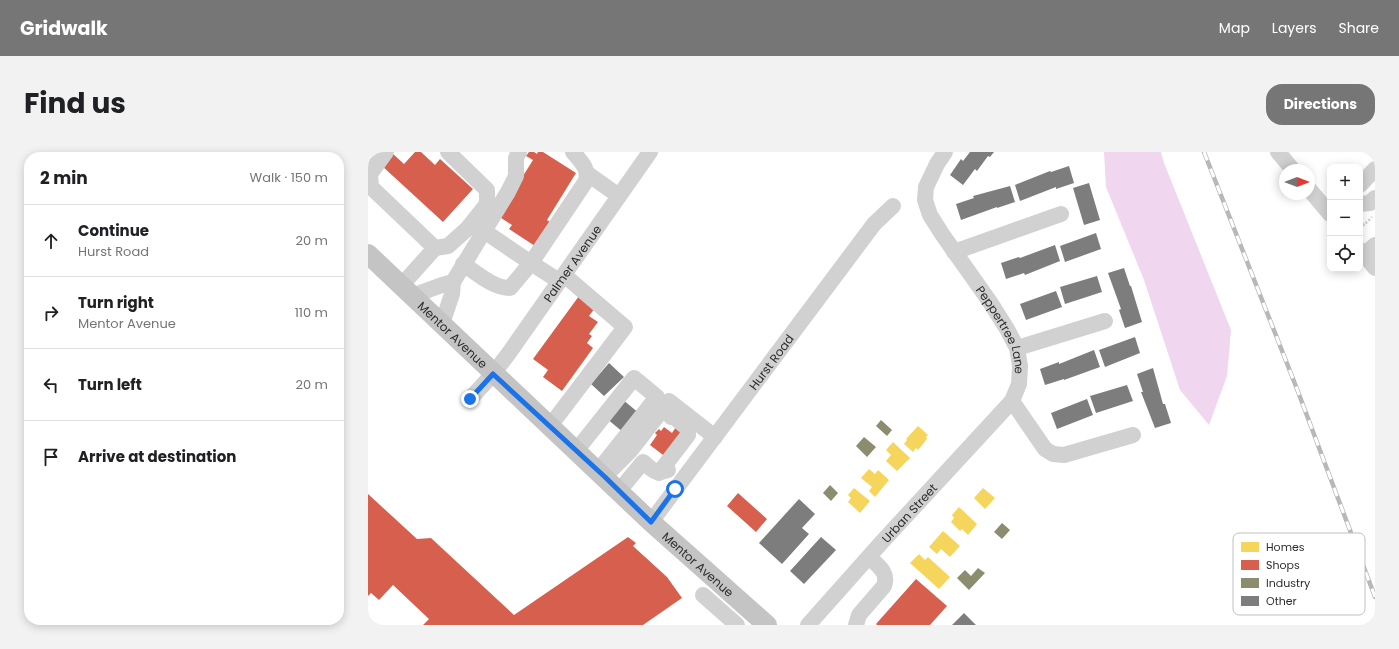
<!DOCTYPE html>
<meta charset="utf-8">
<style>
body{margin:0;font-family:Poppins,sans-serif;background:#f2f2f2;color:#202124}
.controls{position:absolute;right:12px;top:12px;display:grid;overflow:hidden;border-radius:8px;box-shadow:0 2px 10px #0003}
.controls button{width:36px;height:36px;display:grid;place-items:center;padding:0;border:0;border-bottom:1px solid #e0e0e0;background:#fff;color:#202124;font:20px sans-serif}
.compass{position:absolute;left:911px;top:12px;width:36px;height:36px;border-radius:50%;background:#fff;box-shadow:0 2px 10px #0003;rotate:90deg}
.stop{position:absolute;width:12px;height:12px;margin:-9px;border:3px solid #1a73e8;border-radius:50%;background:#fff}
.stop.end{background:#1a73e8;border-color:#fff;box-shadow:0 1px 4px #0008}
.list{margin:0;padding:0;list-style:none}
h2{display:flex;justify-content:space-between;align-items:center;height:52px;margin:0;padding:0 16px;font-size:17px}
h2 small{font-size:13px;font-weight:400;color:#757577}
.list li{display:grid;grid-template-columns:26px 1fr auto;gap:12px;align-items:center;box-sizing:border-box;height:72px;padding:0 16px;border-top:1px solid #e0e0e0}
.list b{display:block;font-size:15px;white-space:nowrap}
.list p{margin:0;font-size:13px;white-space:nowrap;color:#757577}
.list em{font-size:13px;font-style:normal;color:#757577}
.icon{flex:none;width:22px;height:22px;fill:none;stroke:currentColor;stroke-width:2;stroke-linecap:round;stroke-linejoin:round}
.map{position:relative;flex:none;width:1007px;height:473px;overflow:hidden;border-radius:16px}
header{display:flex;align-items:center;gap:24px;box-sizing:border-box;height:56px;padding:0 20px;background:#767676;color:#fff}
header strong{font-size:19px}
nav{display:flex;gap:22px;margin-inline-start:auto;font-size:14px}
.intro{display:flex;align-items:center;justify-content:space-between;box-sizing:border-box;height:96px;padding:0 24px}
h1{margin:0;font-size:28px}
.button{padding:10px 18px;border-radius:16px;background:#767676;color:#fff;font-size:14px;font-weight:700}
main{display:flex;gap:24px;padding:0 24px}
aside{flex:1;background:#fff;border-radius:16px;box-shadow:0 2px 10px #0003}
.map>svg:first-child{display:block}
</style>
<header>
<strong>Gridwalk</strong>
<nav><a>Map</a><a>Layers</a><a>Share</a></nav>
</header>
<div class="intro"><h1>Find us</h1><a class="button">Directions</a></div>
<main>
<aside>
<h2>2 min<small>Walk · 150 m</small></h2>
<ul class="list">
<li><svg class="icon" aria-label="ahead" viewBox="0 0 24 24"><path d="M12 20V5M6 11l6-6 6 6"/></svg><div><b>Continue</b><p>Hurst Road</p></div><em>20 m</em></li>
<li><svg class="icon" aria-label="right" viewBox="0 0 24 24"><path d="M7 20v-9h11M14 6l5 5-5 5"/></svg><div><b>Turn right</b><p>Mentor Avenue</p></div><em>110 m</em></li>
<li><svg class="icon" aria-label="left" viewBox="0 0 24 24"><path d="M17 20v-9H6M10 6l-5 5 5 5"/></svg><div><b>Turn left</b></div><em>20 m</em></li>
<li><svg class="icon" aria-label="arrive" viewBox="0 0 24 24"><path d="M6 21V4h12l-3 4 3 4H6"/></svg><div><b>Arrive at destination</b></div></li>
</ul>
</aside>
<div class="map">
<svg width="1007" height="473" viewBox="0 0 1007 473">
<rect width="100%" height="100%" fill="#fff"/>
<path fill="#f0d6ee" d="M 736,0 L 793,0 L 796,11 L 863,178 L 859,224 L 841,273 L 812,238 L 776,128 L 738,35 Z"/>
<path fill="#f6d55c" d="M 550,274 L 560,283 L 558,285 L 559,287 L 550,298 L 548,296 L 545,300 L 536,292 L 539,288 L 538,287 Z
M 525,290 L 542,306 L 529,319 L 518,309 L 523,303 L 518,298 Z
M 501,317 L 507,322 L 510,318 L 521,328 L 507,345 L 501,339 L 504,335 L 493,326 Z
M 486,336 L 502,349 L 492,361 L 480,350 L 483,346 L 480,343 Z
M 615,336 L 627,346 L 617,357 L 606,346 Z
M 591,355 L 609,372 L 600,383 L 594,377 L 592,379 L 583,370 L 586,366 L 584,363 Z
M 575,379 L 592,394 L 582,405 L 573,397 L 569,402 L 561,395 Z
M 551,402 L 557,408 L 560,405 L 582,425 L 571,437 L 542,411 Z"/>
<path fill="#d6604d" d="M 0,0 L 8,0 L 0,12 Z
M 47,0 L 53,0 L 67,13 L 72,7 L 105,37 L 75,70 L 13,13 L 24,1 L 36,12 Z
M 161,0 L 166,0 L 169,2 L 170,0 L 175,0 L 208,21 L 179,68 L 182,70 L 167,94 L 141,77 L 144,73 L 130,64 L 165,8 L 158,4 Z
M 211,144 L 227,156 L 221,164 L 230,170 L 221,182 L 224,184 L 219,191 L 225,196 L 194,239 L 175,225 L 180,218 L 165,207 Z
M 296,275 L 304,281 L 308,275 L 317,281 L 299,306 L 282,293 L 289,283 L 287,281 L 291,277 L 293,279 Z
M 370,341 L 399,367 L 388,380 L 359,354 Z
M 0,342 L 49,387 L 63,386 L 146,463 L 260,385 L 268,391 L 265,394 L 299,425 L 314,446 L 275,473 L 55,473 L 61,467 L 25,433 L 11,448 L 3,441 L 0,444 Z
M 548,427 L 579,454 L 562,473 L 509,473 L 508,472 Z"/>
<path fill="#8c8c6e" d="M 513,268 L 524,278 L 519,284 L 508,274 Z
M 496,285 L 508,295 L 499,305 L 488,294 Z
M 462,333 L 470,341 L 463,349 L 455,341 Z
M 634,371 L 642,378 L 634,387 L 626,380 Z
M 610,416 L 617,421 L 601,438 L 589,426 L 597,418 L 603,424 Z"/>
<path fill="#7d7d7d" d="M 602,0 L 626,0 L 622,5 L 620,4 L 609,19 L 607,17 L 595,33 L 582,23 L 593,7 L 595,9 Z
M 701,14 L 706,31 L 688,37 L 688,35 L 652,49 L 647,33 L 682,19 L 683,20 Z
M 721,31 L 732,68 L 716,73 L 705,36 Z
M 642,34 L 647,50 L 629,56 L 629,55 L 593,68 L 588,52 L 606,46 L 605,44 Z
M 728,81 L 733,97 L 697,110 L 692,94 Z
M 687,93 L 692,109 L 657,123 L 656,121 L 638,127 L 633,111 L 651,105 L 652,106 Z
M 756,116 L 762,134 L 763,134 L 774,170 L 757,176 L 751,158 L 753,157 L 740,121 Z
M 729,124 L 734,140 L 697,152 L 692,135 Z
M 688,139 L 694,155 L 658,168 L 652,152 Z
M 767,185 L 772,201 L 737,215 L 731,198 Z
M 726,198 L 732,215 L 696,228 L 696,227 L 677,233 L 672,217 L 691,210 L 691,212 Z
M 241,211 L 256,225 L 236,244 L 223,232 Z
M 785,216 L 795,252 L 797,252 L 803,271 L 787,276 L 773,240 L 775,240 L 769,222 Z
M 759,233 L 765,249 L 728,261 L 722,244 Z
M 254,247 L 272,262 L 256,281 L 238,266 Z
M 719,247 L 725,263 L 689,277 L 683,261 Z
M 431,347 L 447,362 L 434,376 L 441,382 L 414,412 L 391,391 Z
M 453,385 L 468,398 L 436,432 L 422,419 Z
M 596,461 L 608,473 L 584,473 Z"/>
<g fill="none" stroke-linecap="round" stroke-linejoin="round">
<path stroke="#cfcfcf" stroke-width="2.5" stroke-dasharray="2 2" stroke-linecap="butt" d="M 992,69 L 996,73 L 1004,65"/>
<g stroke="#d1d1d1" stroke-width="16">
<path d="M 18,0 L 2,22 L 3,35 L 67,96 L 80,94 L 99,77 L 119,52 L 119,38 L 80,0"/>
<path id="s1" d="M 577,0 L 569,12 L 558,35 L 557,48 L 562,63 L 574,82 L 622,150 L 639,177 L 649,196 L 652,214 L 651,232 L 644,249 L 677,297 L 685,302 L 696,303 L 765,283"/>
<path d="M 910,0 L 925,18"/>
<path d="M 220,22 L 251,44"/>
<path d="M 992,33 L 1007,17"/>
<path d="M 941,37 L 962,62"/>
<path d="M 992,52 L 1002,51 L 1007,46"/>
<path d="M 992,98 L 1007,116"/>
<path d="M 586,100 L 693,62"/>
<path d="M 996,103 L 1007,93"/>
<path d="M 95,112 C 109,121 125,136 142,136 L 163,111 L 116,79"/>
<path d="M 191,129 L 163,111 L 218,29 C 221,16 213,10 205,0"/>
<path d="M 85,130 L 140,40 L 148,24 L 148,6 L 151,0"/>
<path d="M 33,134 L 67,96"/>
<path d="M 44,144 L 74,133 L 85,130 L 84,142 L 74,172"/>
<path d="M 649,196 L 737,169"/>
<path id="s2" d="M 102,247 L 125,222 L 141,201 L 282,0"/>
<path d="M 182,274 L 257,175 L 196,123"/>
<path d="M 208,299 L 266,226 L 289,245 L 230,319"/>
<path d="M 243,318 L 262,299 L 301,249 L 347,285"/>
<path d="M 291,321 L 320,283 L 320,277 L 306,265 L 303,265"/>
<path d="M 251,339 L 275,310 C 285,318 287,323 300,318"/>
<path id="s3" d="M 283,370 L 506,72 L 525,54"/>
<path d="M 335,443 L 369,473"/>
<path id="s4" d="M 440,473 L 513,391 L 644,249"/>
<path d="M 488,473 L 491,463 L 516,434 C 521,420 510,414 501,405"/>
</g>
<path stroke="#c4c4c4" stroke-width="20" id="s5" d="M 0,102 L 283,370 L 399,473"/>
<g stroke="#b8b8b8" stroke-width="4.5">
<path id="rail" d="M 836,0 L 929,237 L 1007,445"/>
</g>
<use href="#rail" stroke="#fff" stroke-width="3" stroke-dasharray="9" stroke-linecap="butt"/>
</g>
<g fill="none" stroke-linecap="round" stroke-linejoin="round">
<path stroke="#1a73e8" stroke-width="5" d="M 102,247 L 125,222 L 237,325 L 283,370 L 307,337"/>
</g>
<g text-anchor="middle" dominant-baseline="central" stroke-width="4" stroke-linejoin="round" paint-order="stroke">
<g font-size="12" fill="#2c2c2c" stroke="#fff">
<text stroke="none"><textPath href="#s2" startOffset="170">Palmer Avenue</textPath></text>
<text stroke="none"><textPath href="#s1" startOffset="205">Peppertree Lane</textPath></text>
<text stroke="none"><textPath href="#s5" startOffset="117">Mentor Avenue</textPath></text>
<text stroke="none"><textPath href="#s3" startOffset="200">Hurst Road</textPath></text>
<text stroke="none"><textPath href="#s4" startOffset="151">Urban Street</textPath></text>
<text stroke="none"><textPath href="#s5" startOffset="453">Mentor Avenue</textPath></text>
</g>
</g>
<rect x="865" y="381" width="132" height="82" rx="6" fill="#fff" stroke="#c0c0c0" stroke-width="1"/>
<rect x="873" y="390" width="18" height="10" fill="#f6d55c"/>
<rect x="873" y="408" width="18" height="10" fill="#d6604d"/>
<rect x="873" y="426" width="18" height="10" fill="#8c8c6e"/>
<rect x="873" y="444" width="18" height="10" fill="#7d7d7d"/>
<g font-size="11" fill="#2c2c2c">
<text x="898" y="399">Homes</text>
<text x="898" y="417">Shops</text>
<text x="898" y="435">Industry</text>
<text x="898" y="453">Other</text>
</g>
</svg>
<div class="controls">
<button>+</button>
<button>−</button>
<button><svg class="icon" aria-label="locate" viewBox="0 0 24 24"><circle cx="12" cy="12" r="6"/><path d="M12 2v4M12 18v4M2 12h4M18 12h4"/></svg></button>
</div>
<svg class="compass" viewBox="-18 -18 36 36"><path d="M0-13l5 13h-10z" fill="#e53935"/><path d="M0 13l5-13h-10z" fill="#757577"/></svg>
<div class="stop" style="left:307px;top:337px"></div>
<div class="stop end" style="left:102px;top:247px"></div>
</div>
</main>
